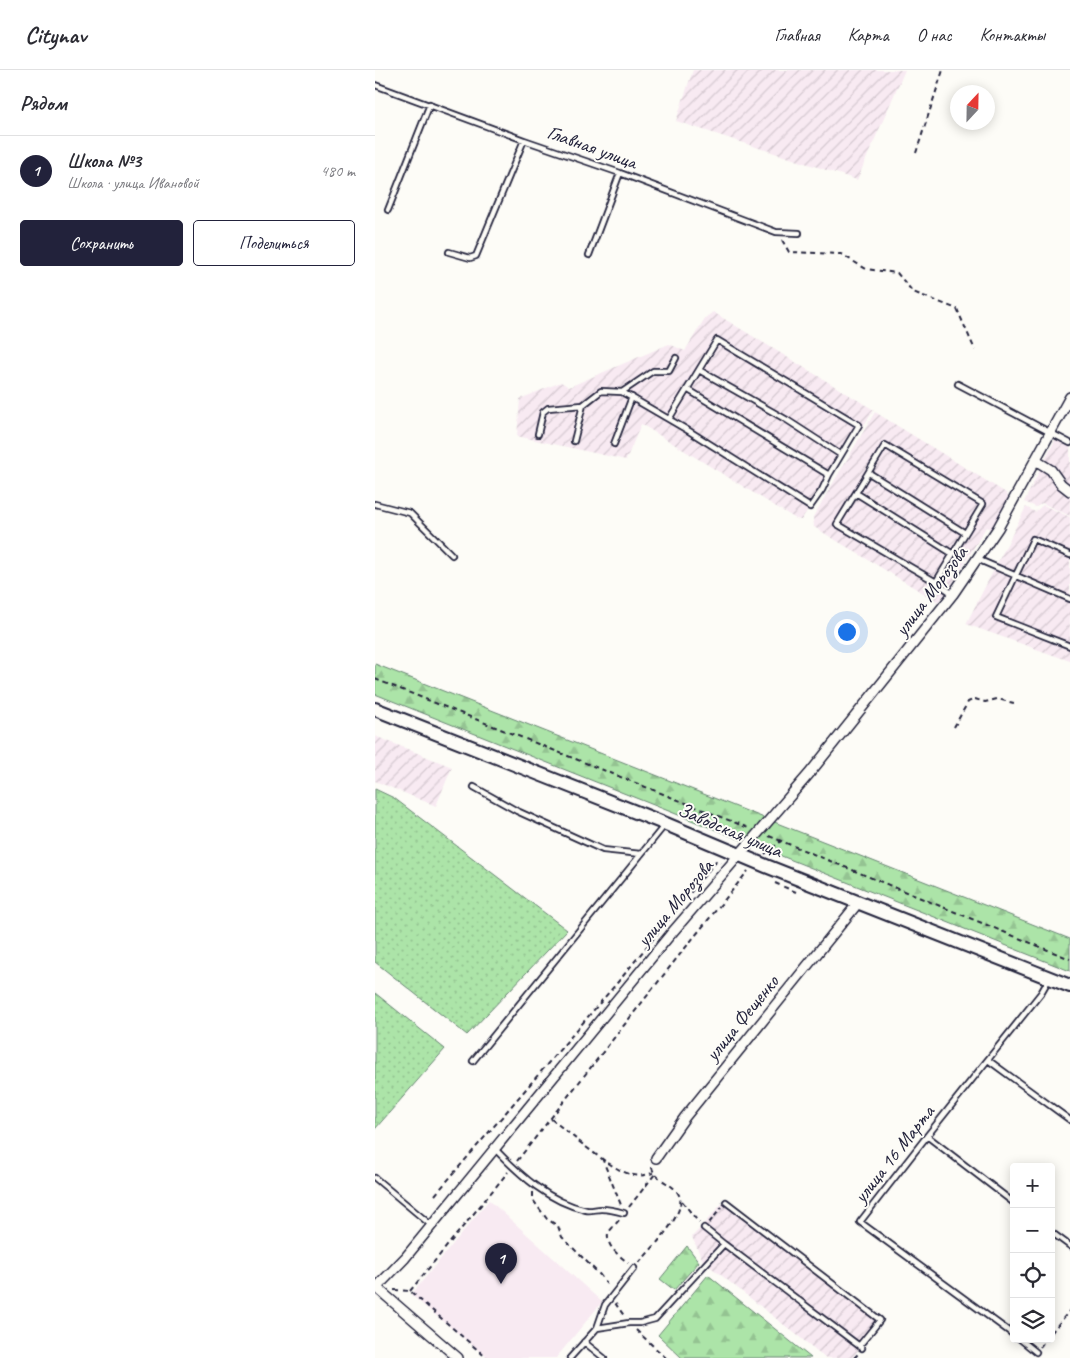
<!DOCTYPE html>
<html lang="ru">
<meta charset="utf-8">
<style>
body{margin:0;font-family:Caveat,sans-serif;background:#f7f7f7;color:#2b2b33}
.controls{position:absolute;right:15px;bottom:15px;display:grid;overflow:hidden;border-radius:5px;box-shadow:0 2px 12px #0003}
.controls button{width:45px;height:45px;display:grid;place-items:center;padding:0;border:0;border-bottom:1px solid #e1e1e2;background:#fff;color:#2b2b33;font:25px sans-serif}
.compass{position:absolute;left:575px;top:15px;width:45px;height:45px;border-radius:50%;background:#fff;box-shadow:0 2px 12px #0003;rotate:22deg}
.you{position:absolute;left:471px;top:561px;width:18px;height:18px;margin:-12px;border:4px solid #fff;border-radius:50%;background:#1a73e8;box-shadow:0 0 0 8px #1a73e833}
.badge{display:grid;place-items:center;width:32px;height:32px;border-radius:50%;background:#22223b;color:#fff;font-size:16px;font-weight:700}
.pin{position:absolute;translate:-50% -41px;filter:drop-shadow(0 1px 2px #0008)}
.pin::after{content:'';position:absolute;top:26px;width:18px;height:15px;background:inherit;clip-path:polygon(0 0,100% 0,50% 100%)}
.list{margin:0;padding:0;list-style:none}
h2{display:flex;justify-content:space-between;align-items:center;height:65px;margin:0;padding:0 20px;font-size:21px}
h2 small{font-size:16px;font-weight:400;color:#7c7c81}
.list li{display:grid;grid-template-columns:32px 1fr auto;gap:15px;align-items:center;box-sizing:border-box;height:70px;padding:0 20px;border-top:1px solid #e1e1e2}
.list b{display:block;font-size:19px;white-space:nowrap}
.list p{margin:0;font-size:16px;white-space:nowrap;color:#7c7c81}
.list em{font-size:16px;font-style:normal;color:#7c7c81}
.actions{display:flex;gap:10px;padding:15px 20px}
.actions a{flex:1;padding:11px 0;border:1px solid #22223b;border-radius:5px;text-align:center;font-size:18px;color:#22223b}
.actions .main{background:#22223b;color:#fff}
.icon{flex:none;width:28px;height:28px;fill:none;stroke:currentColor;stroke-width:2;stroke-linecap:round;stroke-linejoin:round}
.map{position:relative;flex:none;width:695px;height:1288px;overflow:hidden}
header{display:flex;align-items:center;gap:30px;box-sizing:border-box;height:70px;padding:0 25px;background:#fff;border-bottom:1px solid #e1e1e2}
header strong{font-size:24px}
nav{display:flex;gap:28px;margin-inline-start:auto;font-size:18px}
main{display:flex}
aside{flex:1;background:#fff}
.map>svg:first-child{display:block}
</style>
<header>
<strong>Citynav</strong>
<nav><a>Главная</a><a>Карта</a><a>О нас</a><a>Контакты</a></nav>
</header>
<main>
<aside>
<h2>Рядом<small></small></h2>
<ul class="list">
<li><span class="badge">1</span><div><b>Школа №3</b><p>Школа · улица Ивановой</p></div><em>480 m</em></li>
</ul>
<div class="actions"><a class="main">Сохранить</a><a>Поделиться</a></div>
</aside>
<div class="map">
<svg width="695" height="1288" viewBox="0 0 695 1288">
<defs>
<pattern id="industrial-furrows" width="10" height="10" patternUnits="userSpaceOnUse" patternTransform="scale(1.25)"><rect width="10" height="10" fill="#f8eaf2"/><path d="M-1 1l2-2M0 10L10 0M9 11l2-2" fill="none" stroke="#d4c8d0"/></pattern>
<pattern id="grass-dots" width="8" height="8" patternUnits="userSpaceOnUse" patternTransform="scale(1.25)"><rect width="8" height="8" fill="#ace4a8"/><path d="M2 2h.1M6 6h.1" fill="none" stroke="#94c392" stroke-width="1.8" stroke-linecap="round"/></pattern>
<pattern id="forest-firs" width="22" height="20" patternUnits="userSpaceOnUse" patternTransform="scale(1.25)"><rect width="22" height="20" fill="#ace4a8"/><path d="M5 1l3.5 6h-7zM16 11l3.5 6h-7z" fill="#94c392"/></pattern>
</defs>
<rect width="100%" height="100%" fill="#fdfcf7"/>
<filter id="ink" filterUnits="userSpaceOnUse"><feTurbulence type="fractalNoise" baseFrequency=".02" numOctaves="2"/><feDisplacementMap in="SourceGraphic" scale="10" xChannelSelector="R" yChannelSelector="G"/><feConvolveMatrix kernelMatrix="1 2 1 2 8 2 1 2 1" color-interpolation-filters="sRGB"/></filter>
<g filter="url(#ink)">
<path fill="#f8eaf2" d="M 114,1130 L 227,1232 L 181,1288 L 113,1288 L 36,1225 Z"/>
<path fill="url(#industrial-furrows)" d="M 318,0 L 530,0 L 482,110 L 301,51 Z
M 338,242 L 499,340 L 426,450 L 421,449 L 266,354 L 251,390 L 142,366 L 145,329 L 186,312 L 194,317 L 294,274 L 310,281 L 330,248 Z
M 500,342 L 631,423 L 635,429 L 617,460 L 611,457 L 575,518 L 563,532 L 439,457 L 438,447 Z
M 683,364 L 695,369 L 695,446 L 667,433 L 661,437 L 649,432 Z
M 668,435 L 695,447 L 695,591 L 591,554 L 651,437 L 660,442 Z
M 0,666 L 77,697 L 61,736 L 0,711 Z
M 351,1129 L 508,1249 L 477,1288 L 451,1288 L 328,1191 L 317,1167 Z"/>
<path fill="url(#grass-dots)" stroke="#678372" d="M 0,719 L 19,728 L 192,860 L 92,965 L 0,892 Z
M 0,923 L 70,979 L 0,1059 Z"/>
<path fill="url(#forest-firs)" stroke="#678372" d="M 0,594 L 695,869 L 695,901 L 0,624 Z
M 312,1176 L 324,1192 L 299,1220 L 285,1209 Z
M 333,1205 L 436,1288 L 307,1288 L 283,1265 Z"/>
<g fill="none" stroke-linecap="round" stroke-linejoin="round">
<g stroke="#22223b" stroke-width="8">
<path id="lane" d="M 0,15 L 149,70 L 245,103 L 401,162 L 424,163
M 13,140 L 55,34
M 74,182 L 95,188 L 101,186 L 149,70
M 214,185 L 245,103
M 324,300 L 412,350 L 466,385
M 583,314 L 695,373
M 247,322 L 278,301 L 294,301 L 301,288
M 294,349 C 310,323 326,296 342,270 L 484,355 L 454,405 L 312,319
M 163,364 L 168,342 L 173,338 L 208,335 L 226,321 L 247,322 L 314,361 L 435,437 L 447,420 L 454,405
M 199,371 L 208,335
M 239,374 L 257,327
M 494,403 L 590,463
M 481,423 L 578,484
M 0,434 L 35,443 L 77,485
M 695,485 L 658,469 L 621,547 L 695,576
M 602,489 L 695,529
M 561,512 L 608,434 L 510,375 L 462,454 L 561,512 L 578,524
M 99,717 L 142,741 L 228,780 L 266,784
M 613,990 L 695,1050
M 98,991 L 289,756
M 552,1066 L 639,1133
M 120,1079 C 145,1105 174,1132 211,1140 C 216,1141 221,1139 226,1139 C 234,1139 242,1141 249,1143
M 0,1108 L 56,1155
M 351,1132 L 505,1250 L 484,1276
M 329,1158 L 349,1174
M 676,1162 L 695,1176
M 222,1258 L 254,1253 L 265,1253 L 280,1249 L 349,1174 L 487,1278
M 639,1265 L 485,1152 L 552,1066 L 666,923 L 674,909
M 645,1269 L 661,1282
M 209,1272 L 229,1288
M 195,1288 L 222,1258 L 230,1235 L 259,1198"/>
</g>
<g stroke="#22223b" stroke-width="12">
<path id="street" d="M 660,390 L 676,400 L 686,414 L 695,421
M 281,1088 L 310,1047 L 483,833
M 2,1218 L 83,1288
M 0,1219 L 30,1188 L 295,865 L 434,704 L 578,524 L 623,458 L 695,327"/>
</g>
<g stroke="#22223b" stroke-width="16">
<path id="secondary" d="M 0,639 L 291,754 L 391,796 L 695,916"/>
</g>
<path stroke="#22223b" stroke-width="2" stroke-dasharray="5 4" stroke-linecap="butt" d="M 541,83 L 568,0
M 407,170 L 414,182 L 466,184 L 491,199 L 522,203 L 538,222 L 582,239 L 600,280
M 0,609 L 376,759
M 579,657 L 593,632 L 600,629 L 610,632 L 622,629 L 639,633
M 394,766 L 695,889
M 390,784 L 406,771
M 400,813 L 421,822
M 176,1049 C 196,1064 233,1098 255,1104 C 263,1107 270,1105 278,1103
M 227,1088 L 246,1135
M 142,1091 L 302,888 L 373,801
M 158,1122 L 158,1130 L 163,1137 L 172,1149 L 183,1156 L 187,1167 L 225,1205 L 234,1217
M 60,1125 L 248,906 L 341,791 L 346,793
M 307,1131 L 324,1153
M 254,1137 L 280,1104
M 244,1150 L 233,1163 C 231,1177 244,1185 253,1193
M 334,1153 L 347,1137
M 264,1193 C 275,1180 309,1147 305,1128 C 304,1123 300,1119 296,1116 C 289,1111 278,1106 277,1097
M 19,1220 L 35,1221 L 112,1288
M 35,1221 L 133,1102
M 240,1233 L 250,1247
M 261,1260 L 291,1288
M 676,1263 L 695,1240
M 665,1277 L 671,1269
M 479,1288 L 483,1284"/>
<use href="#lane" stroke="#fdfcf7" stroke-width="4.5"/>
<use href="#street" stroke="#fdfcf7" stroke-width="9"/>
<use href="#secondary" stroke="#fdfcf7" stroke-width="12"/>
</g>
</g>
<g text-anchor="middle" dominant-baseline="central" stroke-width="4" stroke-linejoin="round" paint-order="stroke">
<g font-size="20" fill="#22223b" stroke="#fdfcf7">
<text transform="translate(217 77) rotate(20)">Главная улица</text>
<text transform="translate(556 521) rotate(-53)">улица Морозова</text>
<text transform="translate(355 760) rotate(23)">Заводская улица</text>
<text transform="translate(300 833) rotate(-50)">улица Морозова</text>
<text transform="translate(367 948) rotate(-51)">улица Фещенко</text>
<text transform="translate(519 1084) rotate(-52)">улица 16 Марта</text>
</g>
</g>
</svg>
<div class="controls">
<button>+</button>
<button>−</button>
<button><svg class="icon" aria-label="locate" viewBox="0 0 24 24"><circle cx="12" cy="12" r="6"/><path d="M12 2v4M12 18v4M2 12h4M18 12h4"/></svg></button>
<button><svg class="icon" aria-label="layers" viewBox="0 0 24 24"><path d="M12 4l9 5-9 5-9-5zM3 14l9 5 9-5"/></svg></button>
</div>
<svg class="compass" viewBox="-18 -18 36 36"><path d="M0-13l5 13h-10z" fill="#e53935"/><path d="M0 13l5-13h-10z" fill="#7c7c81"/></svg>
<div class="you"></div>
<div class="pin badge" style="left:126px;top:1214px">1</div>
</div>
</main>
